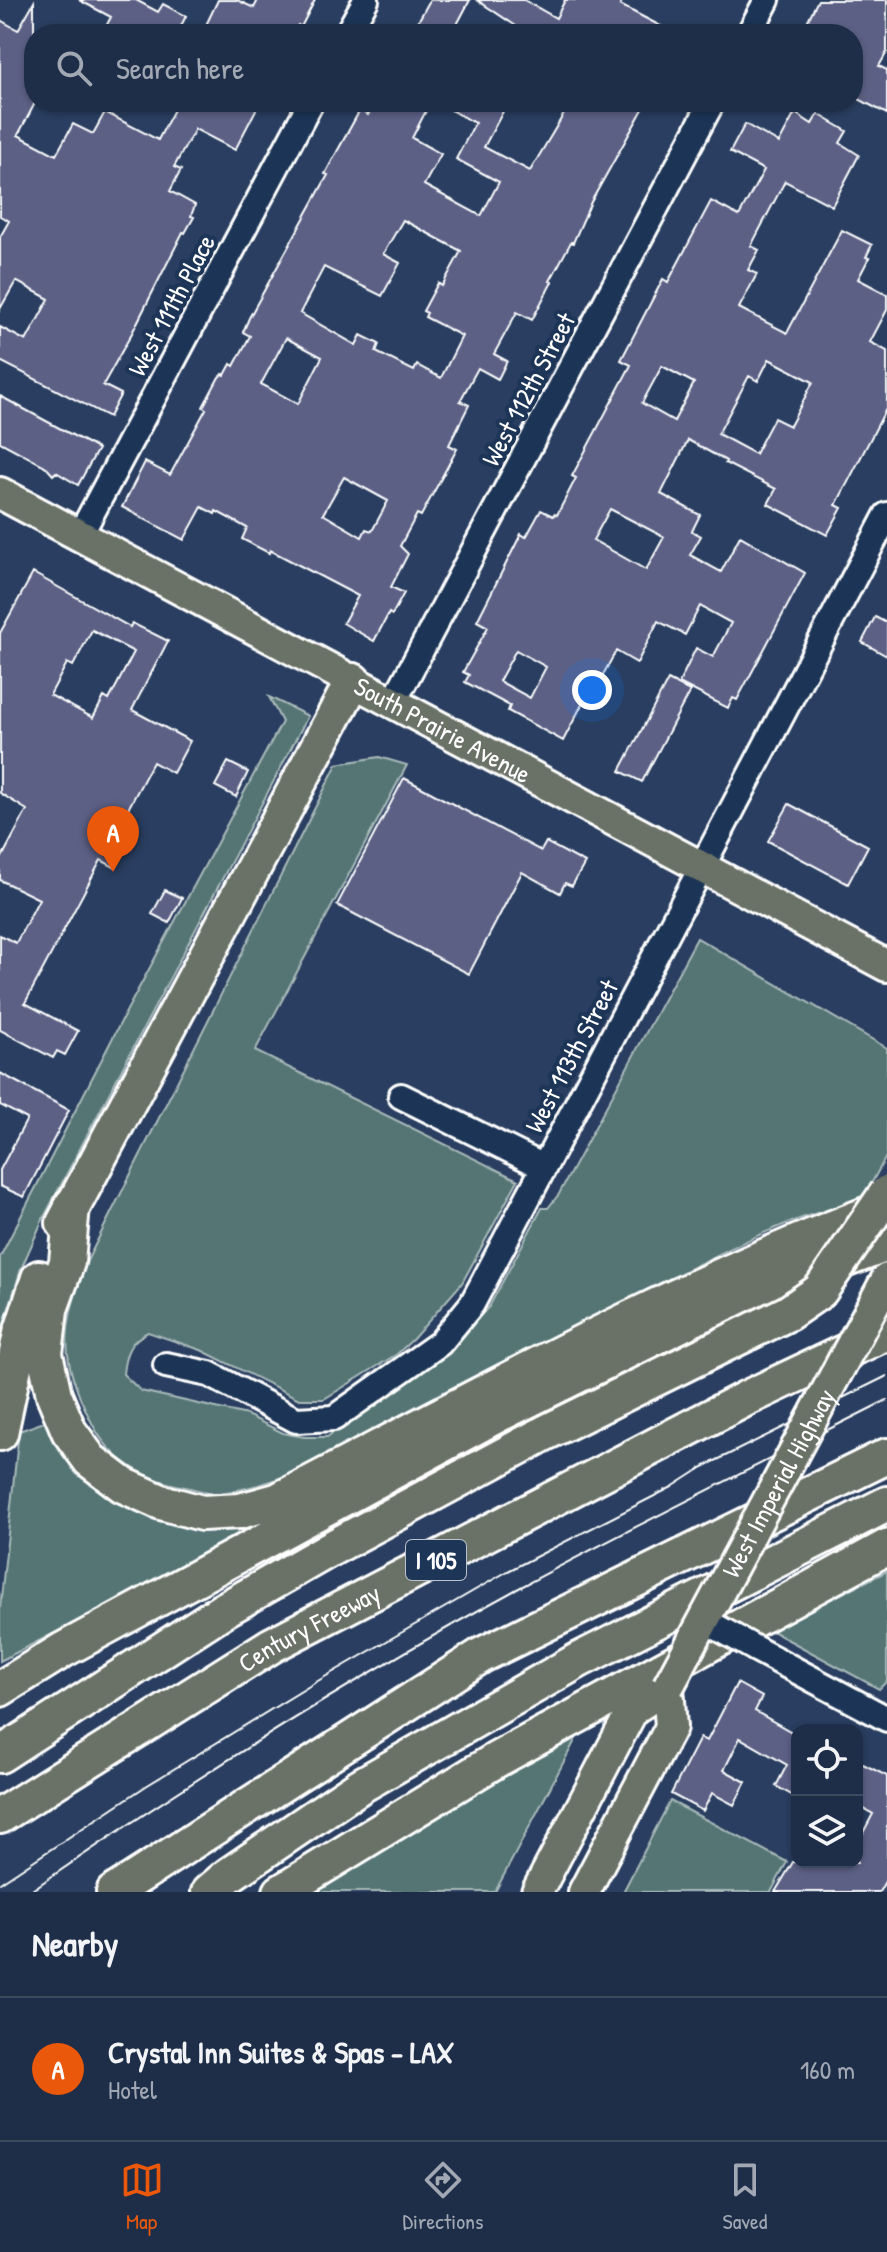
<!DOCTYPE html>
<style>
body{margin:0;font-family:"Patrick Hand",sans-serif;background:#27364f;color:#f1f3f6}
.controls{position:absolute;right:24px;bottom:24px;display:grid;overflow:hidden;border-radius:16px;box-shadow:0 2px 6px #0004}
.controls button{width:72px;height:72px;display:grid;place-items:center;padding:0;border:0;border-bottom:2px solid #3c4a60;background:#1f2e48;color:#f1f3f6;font:40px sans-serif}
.you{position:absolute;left:592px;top:690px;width:28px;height:28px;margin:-20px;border:6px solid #fff;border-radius:50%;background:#1a73e8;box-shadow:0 0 0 12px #1a73e833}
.badge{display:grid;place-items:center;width:52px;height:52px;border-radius:50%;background:#ea580c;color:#fff;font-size:26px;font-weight:700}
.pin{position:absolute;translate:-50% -66px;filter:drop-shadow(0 2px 4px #0008)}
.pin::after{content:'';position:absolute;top:42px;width:28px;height:24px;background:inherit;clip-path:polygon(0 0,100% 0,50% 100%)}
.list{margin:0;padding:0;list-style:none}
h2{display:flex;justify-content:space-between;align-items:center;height:104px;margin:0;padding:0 32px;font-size:34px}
h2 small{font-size:26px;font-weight:400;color:#a1a8b4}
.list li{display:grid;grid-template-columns:52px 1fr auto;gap:24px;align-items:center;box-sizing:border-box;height:144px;padding:0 32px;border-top:2px solid #3c4a60}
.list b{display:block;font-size:30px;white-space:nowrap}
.list p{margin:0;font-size:26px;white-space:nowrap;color:#a1a8b4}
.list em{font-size:26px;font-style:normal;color:#a1a8b4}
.icon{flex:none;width:44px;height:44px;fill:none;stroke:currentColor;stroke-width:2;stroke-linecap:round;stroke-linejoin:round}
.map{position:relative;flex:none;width:887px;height:1892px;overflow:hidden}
.search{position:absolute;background:#1f2e48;box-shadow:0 2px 6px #0004;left:24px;right:24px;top:24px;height:88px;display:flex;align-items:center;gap:20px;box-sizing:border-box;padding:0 28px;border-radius:32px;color:#a1a8b4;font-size:30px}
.sheet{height:248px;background:#1f2e48}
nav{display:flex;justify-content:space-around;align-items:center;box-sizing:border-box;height:112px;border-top:2px solid #3c4a60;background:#1f2e48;font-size:22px;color:#a1a8b4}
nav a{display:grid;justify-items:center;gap:4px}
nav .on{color:#ea580c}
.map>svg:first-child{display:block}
</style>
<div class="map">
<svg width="887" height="1892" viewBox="0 0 887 1892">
<rect width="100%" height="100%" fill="#293e60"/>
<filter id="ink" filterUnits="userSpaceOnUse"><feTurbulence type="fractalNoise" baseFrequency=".0125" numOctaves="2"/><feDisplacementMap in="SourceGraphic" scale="16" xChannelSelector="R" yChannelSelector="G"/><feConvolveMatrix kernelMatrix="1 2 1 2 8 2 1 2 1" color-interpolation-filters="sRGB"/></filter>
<g filter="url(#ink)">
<path fill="#547575" stroke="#aababa" stroke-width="2" d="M 269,697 L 308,716 L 43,1219 L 21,1269 L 0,1336 L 0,1257 L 126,1012 L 282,722 Z
M 379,757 L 407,765 L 255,1051 L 518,1180 L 462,1283 L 413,1339 L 397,1354 L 324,1399 L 299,1399 L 201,1350 L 148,1332 C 129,1341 125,1354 123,1374 L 141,1391 L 247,1415 L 283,1433 L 304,1437 L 327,1437 L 418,1375 L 489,1307 L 542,1208 L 548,1208 L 559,1194 L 697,938 L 887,1048 L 887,1155 L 861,1202 C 794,1214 731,1248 671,1278 C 581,1322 492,1370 403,1417 C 346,1447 285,1485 220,1493 C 210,1494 199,1490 190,1488 C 149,1481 113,1464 93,1425 C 58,1357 61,1330 88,1259 L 337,764 Z
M 50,1420 C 83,1459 112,1511 165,1522 C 190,1527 216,1524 241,1524 L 243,1536 L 0,1661 L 0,1608 L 19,1431 Z
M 887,1571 L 887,1681 L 879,1689 L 770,1630 L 769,1622 L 827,1601 Z
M 580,1731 L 495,1892 L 310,1892 Z
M 670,1801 L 787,1862 L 771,1892 L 623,1892 Z"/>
<path fill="#5b6085" stroke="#fff" stroke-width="2" fill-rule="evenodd" d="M 79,0 L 136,0 L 158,12 L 163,4 L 186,16 L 177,34 L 102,34 L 111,17 Z
M 218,0 L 237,0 L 254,8 L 258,0 L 315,0 L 301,27 L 298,25 L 293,34 L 224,34 L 206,25 Z
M 430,0 L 470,0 L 452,34 L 411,34 Z
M 477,0 L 524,0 L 556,18 L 565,0 L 623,0 L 620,5 L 676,34 L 528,34 Z
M 818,0 L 887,0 L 887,52 L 879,66 L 887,70 L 887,114 L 853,96 L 853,34 L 801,34 Z
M 34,2 L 34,105 L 18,135 L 56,155 L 73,124 L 93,134 L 105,112 L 158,140 L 178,102 L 260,102 L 235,150 L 195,129 L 174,167 L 181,170 L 170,191 L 195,205 L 191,216 L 194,217 L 185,233 L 183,232 L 132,333 L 103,385 L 121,394 L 109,417 L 0,361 L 0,327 L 26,341 L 49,299 L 16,281 L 0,309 L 0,237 L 9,221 L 0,216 L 0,20 L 18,30 Z
M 375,102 L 419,102 L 428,107 L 412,138 L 441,154 L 424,185 L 481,216 L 499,182 L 456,159 L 475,123 L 436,102 L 508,102 L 484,147 L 530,171 L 571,102 L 647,102 L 591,202 L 573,243 L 571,242 L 550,281 L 552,282 L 532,320 L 517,312 L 494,354 L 507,361 L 498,379 L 478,368 L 460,401 L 469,405 L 449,445 L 457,449 L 421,516 L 417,514 L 400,546 L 408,554 L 391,587 L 404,593 L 392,615 L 389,613 L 374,641 L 343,623 L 358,596 L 270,550 L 269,553 L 242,539 L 247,528 L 216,511 L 215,514 L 202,507 L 184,540 L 122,507 L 145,462 L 170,475 L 206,409 L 203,407 L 219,377 L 223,374 L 225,375 L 231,364 L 234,366 L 250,336 L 243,332 L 249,318 L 328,175 L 325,174 L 333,159 L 360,110 L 368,115 ZM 403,220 L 461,251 L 442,286 L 438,283 L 423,311 L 427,313 L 425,317 L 462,336 L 441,378 L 417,365 L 414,371 L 376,352 L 379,344 L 361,335 L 356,345 L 300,313 L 324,267 L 382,296 L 400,263 L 383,254 ZM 286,338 L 322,357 L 298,404 L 261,384 ZM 344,477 L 388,501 L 372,531 L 366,529 L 362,537 L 323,514 Z
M 795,113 L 812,124 L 818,114 L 847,131 L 840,143 L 859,155 L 832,206 L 785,181 L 751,246 L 759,250 L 748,270 L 757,274 L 739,308 L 787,333 L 842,230 L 872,245 L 866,257 L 869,258 L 858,279 L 887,294 L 887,310 L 870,342 L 887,351 L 887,407 L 836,505 L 842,508 L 827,535 L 768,504 L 776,489 L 725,463 L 726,461 L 688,440 L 661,494 L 700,515 L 692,531 L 701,536 L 690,555 L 721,572 L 740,536 L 805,573 L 737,700 L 733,698 L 728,708 L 679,683 L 696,648 L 713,657 L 731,623 L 700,606 L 685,635 L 658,621 L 637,663 L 616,651 L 592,695 L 588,693 L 563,741 L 508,711 L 510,706 L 465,682 L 469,675 L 463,672 L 488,627 L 477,621 L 521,534 L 526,537 L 541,510 L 553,516 L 554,514 L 557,515 L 576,478 L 572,476 L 631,365 L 621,360 L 663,279 L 668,282 L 711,201 L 739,216 L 764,170 L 730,152 L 745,124 L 779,143 ZM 769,359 L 813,382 L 790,426 L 774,418 L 755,454 L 718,434 L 749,376 L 758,381 ZM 662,366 L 694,383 L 674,421 L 642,403 ZM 610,509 L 664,537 L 646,570 L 593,540 ZM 516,650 L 546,667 L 530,698 L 499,681 Z
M 0,396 L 98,449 L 78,485 L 56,472 L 53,475 L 45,466 L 0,442 Z
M 33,573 L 130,627 L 132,623 L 168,641 L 132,710 L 190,741 L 173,773 L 153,762 L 119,826 L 132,833 L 114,867 L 101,860 L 25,1003 L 78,1031 L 65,1055 L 57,1051 L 53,1058 L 0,1030 L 0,935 L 16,943 L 39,899 L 0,880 L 0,861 L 27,810 L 0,793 L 0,633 ZM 92,630 L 134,652 L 109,700 L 104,697 L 93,718 L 50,695 L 67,663 L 73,666 Z
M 875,617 L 887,623 L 887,656 L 862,642 Z
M 668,680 L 690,691 L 642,782 L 620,771 Z
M 228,762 L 248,772 L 236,797 L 215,786 Z
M 404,778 L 541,851 L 546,842 L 585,863 L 572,886 L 565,883 L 560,893 L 522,872 L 469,974 L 337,905 Z
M 789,804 L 868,846 L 848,884 L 768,841 Z
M 165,890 L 182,898 L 169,923 L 152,914 Z
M 0,1073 L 69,1110 L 24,1197 L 0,1186 L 0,1170 L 27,1119 L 0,1105 Z
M 737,1683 L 762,1697 L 755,1711 L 797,1735 L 797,1798 L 776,1786 L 787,1765 L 740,1738 L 724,1770 L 746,1782 L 734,1805 L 712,1793 L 703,1811 L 671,1794 L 700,1738 L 707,1741 Z
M 857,1761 L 887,1776 L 887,1878 L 879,1892 L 775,1892 L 793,1862 L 857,1862 L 857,1844 L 873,1814 L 857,1805 Z"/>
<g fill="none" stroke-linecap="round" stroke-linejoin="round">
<g stroke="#fff" stroke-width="30">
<path id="minor" d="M 347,34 L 366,0
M 749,34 L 767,0
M 80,535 L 311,102
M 393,703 L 712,102
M 401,1096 L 544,1167
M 166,1365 L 209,1374 L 296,1420 L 334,1418 L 440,1343 L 472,1304 L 887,515
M 756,1649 L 887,1719"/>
</g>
<g stroke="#fff" stroke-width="36">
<g id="major">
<path id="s1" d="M 0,493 L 887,966"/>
<path d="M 537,1892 L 633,1709 L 668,1687 L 671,1727 L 584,1892"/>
</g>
</g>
<g stroke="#fff" stroke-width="40">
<g id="highway">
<path d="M 72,1205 L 67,1262 L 50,1309 L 45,1354 L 54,1395 L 69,1431 L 90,1460 L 123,1485 L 161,1502 L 202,1513 L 240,1511 L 277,1501 C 477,1397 675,1286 887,1207"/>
<path d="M 64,1223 L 353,681"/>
<path d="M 0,1433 L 21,1334 L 39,1278"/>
<path d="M 0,1689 L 63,1650 L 495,1416 L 708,1311 L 887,1244"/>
<path d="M 0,1755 L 222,1611 L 330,1549"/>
<path id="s2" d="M 0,1816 L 272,1645 L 747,1398 L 887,1332"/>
<path d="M 114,1892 L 482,1655 L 887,1456"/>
<path d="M 209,1892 L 229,1875 L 360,1786 L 579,1660 L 887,1504"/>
<path d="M 281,1892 L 496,1760 L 887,1547"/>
</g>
</g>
<use href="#minor" stroke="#1d3557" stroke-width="24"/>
<use href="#major" stroke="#6a7166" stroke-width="30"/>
<use href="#highway" stroke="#6a7166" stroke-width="34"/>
<path stroke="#fff" stroke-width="2" d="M 0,1883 L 146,1786 L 316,1682 L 508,1571 L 672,1487 L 703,1467 L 887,1376
M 29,1892 C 187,1783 350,1680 519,1588 C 640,1523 764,1462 887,1400"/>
<g stroke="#fff" stroke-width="30" stroke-linecap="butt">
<path id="minor-bridge" d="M 704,1620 L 756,1649"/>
</g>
<g stroke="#fff" stroke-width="36" stroke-linecap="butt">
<g id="major-bridge">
<path id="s3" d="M 668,1687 L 887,1279"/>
</g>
</g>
<g stroke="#fff" stroke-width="40" stroke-linecap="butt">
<path id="highway-bridge" d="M 330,1549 L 547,1432 L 788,1313 L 820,1291 L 887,1193"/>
</g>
<use href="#minor-bridge" stroke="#1d3557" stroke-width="24"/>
<use href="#major-bridge" stroke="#6a7166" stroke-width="30"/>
<use href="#highway-bridge" stroke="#6a7166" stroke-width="34"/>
</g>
</g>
<g text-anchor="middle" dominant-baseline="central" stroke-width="8" stroke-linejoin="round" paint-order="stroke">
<rect fill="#1d3557" stroke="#bbc2cd" stroke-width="2" x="406" y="1540" width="60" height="40" rx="6"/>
<g font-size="24" font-weight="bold" fill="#fff">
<text x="436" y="1560">I 105</text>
</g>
<g font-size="26" fill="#fff" stroke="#1d3557">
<text transform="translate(171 305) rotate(-62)">West 111th Place</text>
<text transform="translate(528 389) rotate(-62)">West 112th Street</text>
<text stroke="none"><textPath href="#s1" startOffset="502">South Prairie Avenue</textPath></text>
<text transform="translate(571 1056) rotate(-62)">West 113th Street</text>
<text stroke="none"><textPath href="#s3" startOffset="232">West Imperial Highway</textPath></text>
<text stroke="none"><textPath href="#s2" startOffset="362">Century Freeway</textPath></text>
</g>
</g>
</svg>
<div class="controls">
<button><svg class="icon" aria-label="locate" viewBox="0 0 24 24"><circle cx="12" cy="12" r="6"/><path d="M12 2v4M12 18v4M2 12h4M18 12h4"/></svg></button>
<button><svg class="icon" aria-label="layers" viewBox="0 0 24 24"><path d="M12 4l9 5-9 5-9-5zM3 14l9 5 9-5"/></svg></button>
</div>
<div class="you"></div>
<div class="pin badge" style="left:113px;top:872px">A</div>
<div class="search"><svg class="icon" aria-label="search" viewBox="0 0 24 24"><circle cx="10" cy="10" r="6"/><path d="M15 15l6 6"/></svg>Search here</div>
</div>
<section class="sheet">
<h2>Nearby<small></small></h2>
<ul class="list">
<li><span class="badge">A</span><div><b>Crystal Inn Suites &amp; Spas - LAX</b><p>Hotel</p></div><em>160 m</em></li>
</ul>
</section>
<nav>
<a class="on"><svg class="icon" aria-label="map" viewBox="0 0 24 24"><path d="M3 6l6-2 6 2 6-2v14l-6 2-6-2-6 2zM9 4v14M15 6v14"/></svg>Map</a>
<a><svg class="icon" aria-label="directions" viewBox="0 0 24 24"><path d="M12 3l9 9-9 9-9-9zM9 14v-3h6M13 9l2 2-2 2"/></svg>Directions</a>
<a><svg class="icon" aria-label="saved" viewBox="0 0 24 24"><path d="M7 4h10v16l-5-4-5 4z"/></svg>Saved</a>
</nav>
